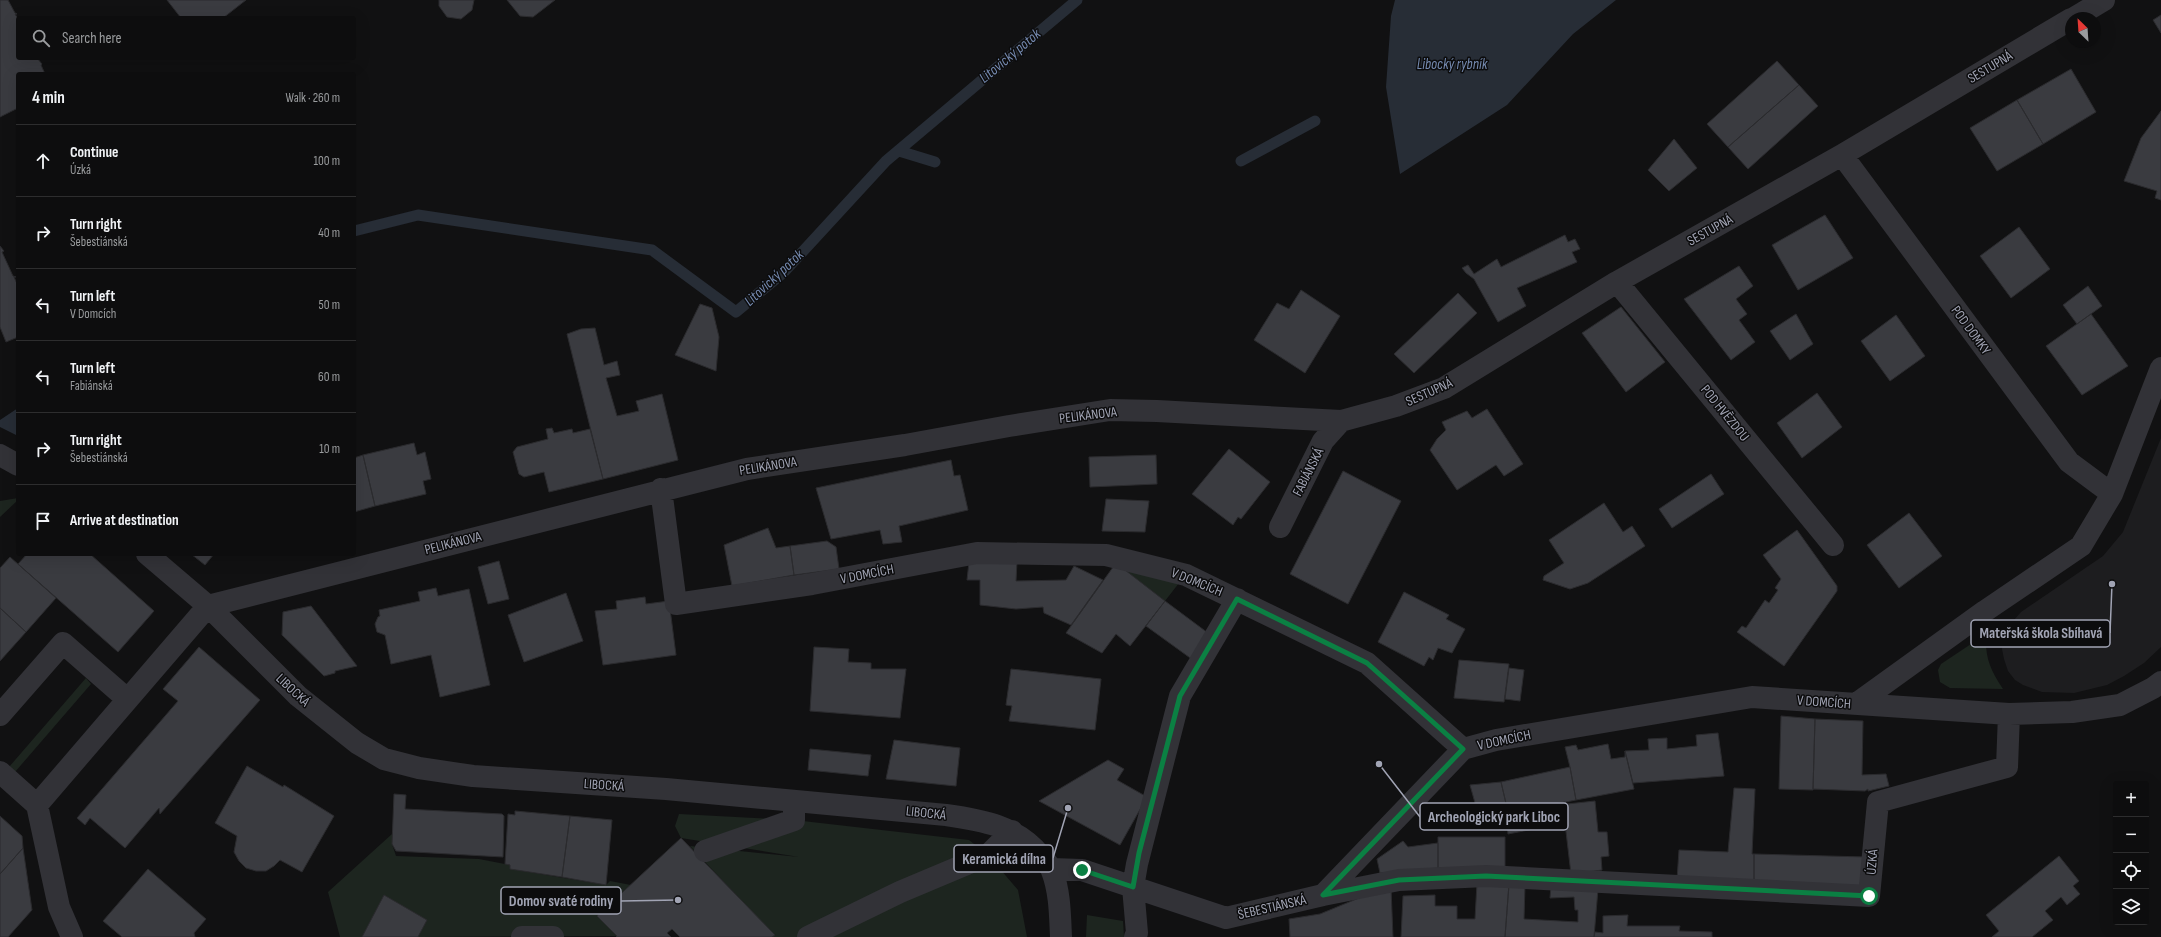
<!DOCTYPE html>
<meta charset="utf-8">
<style>
body{margin:0;font-family:"Sofia Sans Condensed",sans-serif;background:#161617;color:#f1f3f6}
.controls{position:absolute;right:12px;bottom:12px;display:grid;overflow:hidden;border-radius:4px;box-shadow:0 4px 16px #0002}
.controls button{width:36px;height:36px;display:grid;place-items:center;padding:0;border:0;border-bottom:1px solid #2d2d2e;background:#0d0d0e;color:#f1f3f6;font:20px sans-serif}
.compass{position:absolute;left:2065px;top:12px;width:36px;height:36px;border-radius:50%;background:#0d0d0e;box-shadow:0 4px 16px #0002;rotate:335deg}
.stop{position:absolute;width:12px;height:12px;margin:-9px;border:3px solid #0b8043;border-radius:50%;background:#fff}
.stop.end{background:#0b8043;border-color:#fff;box-shadow:0 1px 4px #0008}
.list{margin:0;padding:0;list-style:none}
h2{display:flex;justify-content:space-between;align-items:center;height:52px;margin:0;padding:0 16px;font-size:17px}
h2 small{font-size:13px;font-weight:400;color:#9a9c9e}
.list li{display:grid;grid-template-columns:26px 1fr auto;gap:12px;align-items:center;box-sizing:border-box;height:72px;padding:0 16px;border-top:1px solid #2d2d2e}
.list b{display:block;font-size:15px;white-space:nowrap}
.list p{margin:0;font-size:13px;white-space:nowrap;color:#9a9c9e}
.list em{font-size:13px;font-style:normal;color:#9a9c9e}
.icon{flex:none;width:22px;height:22px;fill:none;stroke:currentColor;stroke-width:2;stroke-linecap:round;stroke-linejoin:round}
.map{position:relative;flex:none;width:2161px;height:937px;overflow:hidden}
.search{position:absolute;background:#0d0d0e;box-shadow:0 4px 16px #0002;left:16px;top:16px;width:340px;height:44px;display:flex;align-items:center;gap:10px;box-sizing:border-box;padding:0 14px;border-radius:4px;color:#9a9c9e;font-size:15px}
.panel{position:absolute;background:#0d0d0e;box-shadow:0 4px 16px #0002;left:16px;top:72px;width:340px;height:484px;border-radius:4px}
.map>svg:first-child{display:block}
</style>
<div class="map">
<svg width="2161" height="937" viewBox="0 0 2161 937">
<rect width="100%" height="100%" fill="#111112"/>
<path fill="#1d1d1f" d="M 2161,438 L 2161,647 L 2144,663 L 2124,676 L 2107,685 L 2074,693 L 2042,692 L 2023,685 L 2015,680 L 2008,671 L 2004,659 L 2002,649 L 2007,628 L 2021,612 L 2103,556 L 2123,532 Z"/>
<path fill="#1d251f" d="M 18,498 L 18,500 L 0,517 L 0,501 Z
M 1116,563 L 1179,583 L 1165,601 Z
M 1986,634 C 1985,658 1990,669 2003,689 L 1950,688 L 1940,682 L 1938,670 L 1941,664 Z
M 86,678 L 91,684 L 15,772 L 9,767 Z
M 679,814 L 794,820 L 969,840 L 988,855 L 1018,890 L 1027,937 L 772,937 L 774,935 L 690,846 L 799,857 L 681,838 L 675,826 Z
M 392,834 L 392,844 L 396,856 L 479,859 L 510,865 L 510,869 L 606,885 L 610,881 L 631,885 L 617,936 L 418,937 L 427,920 L 384,895 L 362,937 L 340,937 L 328,892 Z
M 1087,915 L 1123,921 L 1124,937 L 1086,937 Z"/>
<path fill="#272d36" d="M 1395,0 L 1616,0 L 1573,34 L 1507,105 L 1400,174 L 1386,87 L 1391,16 Z
M 18,408 L 18,445 L 0,457 L 0,420 Z"/>
<path fill="#111112" d="M 0,427 L 18,436 L 18,447 L 0,459 Z"/>
<g fill="none" stroke-linecap="round" stroke-linejoin="round">
<path stroke="#272d36" stroke-width="11" d="M 899,151 L 935,162
M 1241,161 L 1315,121
M 354,231 L 418,215 L 652,250 L 736,312 L 783,273 L 886,161 L 1077,0"/>
</g>
<path fill="#3a3b40" stroke="#2b2b2e" d="M 0,0 L 8,0 L 15,13 L 17,14 L 15,14 L 18,19 L 18,58 L 37,58 L 42,64 L 41,65 L 45,74 L 18,74 L 18,108 L 0,117 Z
M 167,0 L 246,0 L 223,18 L 181,18 Z
M 439,0 L 474,0 L 472,10 L 461,19 L 447,17 L 439,6 Z
M 507,0 L 555,0 L 533,17 L 520,16 Z
M 2161,15 L 2161,33 L 2153,20 Z
M 1777,61 L 1799,85 L 1728,147 L 1707,124 Z
M 2071,69 L 2096,112 L 2043,144 L 2017,100 Z
M 1799,85 L 1818,106 L 1748,169 L 1728,147 Z
M 2017,100 L 2043,144 L 1997,171 L 1970,128 Z
M 2161,111 L 2161,200 L 2155,198 L 2157,191 L 2124,181 L 2141,138 Z
M 1674,139 L 1697,168 L 1669,191 L 1648,170 Z
M 1825,215 L 1853,258 L 1798,290 L 1772,245 Z
M 2019,227 L 2050,269 L 2011,298 L 1980,256 Z
M 1565,235 L 1568,242 L 1575,239 L 1580,249 L 1572,252 L 1577,262 L 1517,288 L 1526,306 L 1498,322 L 1474,279 L 1466,273 L 1462,268 L 1468,265 L 1474,274 L 1497,259 L 1501,267 Z
M 0,246 L 4,251 L 2,252 L 13,276 L 16,277 L 14,277 L 18,286 L 18,337 L 6,342 L 0,327 Z
M 1739,266 L 1753,286 L 1736,299 L 1747,314 L 1739,320 L 1755,342 L 1731,360 L 1684,299 Z
M 2088,286 L 2102,306 L 2077,324 L 2063,305 Z
M 1301,290 L 1340,316 L 1305,373 L 1254,340 L 1277,303 L 1289,309 Z
M 1458,293 L 1477,313 L 1414,373 L 1394,354 Z
M 700,304 L 712,308 L 719,337 L 716,371 L 675,355 Z
M 1621,307 L 1665,362 L 1626,392 L 1582,333 Z
M 1796,314 L 1813,344 L 1790,360 L 1770,331 Z
M 2091,314 L 2128,366 L 2082,395 L 2046,346 Z
M 1896,315 L 1925,356 L 1890,381 L 1861,341 Z
M 595,328 L 604,365 L 617,361 L 620,375 L 606,378 L 617,416 L 639,411 L 636,401 L 662,394 L 678,460 L 603,479 L 567,334 L 581,329 Z
M 1817,393 L 1842,427 L 1802,458 L 1777,423 Z
M 1487,409 L 1523,464 L 1504,476 L 1496,465 L 1457,490 L 1430,450 L 1437,439 L 1446,430 L 1442,422 L 1467,411 L 1472,418 Z
M 552,428 L 554,433 L 572,429 L 573,433 L 590,429 L 603,479 L 549,492 L 544,472 L 524,477 L 519,474 L 513,452 L 517,447 L 548,439 L 546,429 Z
M 414,443 L 417,455 L 425,452 L 431,479 L 423,481 L 426,494 L 375,506 L 363,455 Z
M 1229,449 L 1270,482 L 1241,519 L 1238,517 L 1233,525 L 1192,494 Z
M 363,455 L 375,506 L 354,512 L 354,458 Z
M 1156,455 L 1157,484 L 1090,487 L 1089,457 Z
M 951,460 L 954,476 L 960,475 L 968,510 L 899,526 L 902,542 L 883,544 L 880,530 L 831,539 L 816,488 Z
M 1343,471 L 1401,501 L 1348,604 L 1290,574 Z
M 1711,474 L 1724,494 L 1672,528 L 1659,509 Z
M 1106,499 L 1149,501 L 1145,532 L 1102,531 Z
M 1604,503 L 1623,532 L 1632,526 L 1645,546 L 1588,583 L 1570,589 L 1543,580 L 1544,576 L 1564,563 L 1549,540 Z
M 1909,513 L 1942,556 L 1899,588 L 1867,545 Z
M 768,528 L 776,548 L 790,546 L 794,575 L 732,586 L 724,545 Z
M 1797,530 L 1837,586 L 1837,591 L 1784,666 L 1737,632 L 1742,626 L 1746,628 L 1765,600 L 1769,603 L 1778,590 L 1775,588 L 1781,579 L 1763,555 Z
M 827,541 L 836,547 L 839,569 L 794,575 L 790,546 Z
M 27,554 L 90,554 L 154,611 L 118,652 L 18,564 Z
M 191,554 L 214,554 L 205,565 Z
M 10,557 L 56,598 L 26,632 L 0,608 L 0,568 Z
M 499,561 L 509,599 L 488,604 L 478,567 Z
M 1017,561 L 1016,581 L 1066,580 L 1074,566 L 1103,580 L 1071,625 L 1044,613 L 1043,607 L 1016,609 L 980,605 L 980,580 L 967,580 L 969,562 Z
M 1116,563 L 1165,601 L 1130,646 L 1116,634 L 1102,653 L 1066,633 Z
M 436,588 L 438,596 L 469,589 L 490,685 L 440,697 L 431,655 L 391,664 L 385,635 L 377,632 L 375,624 L 378,617 L 380,616 L 379,610 L 420,601 L 418,592 Z
M 1404,592 L 1449,615 L 1446,619 L 1465,629 L 1452,653 L 1438,648 L 1433,660 L 1429,657 L 1424,666 L 1378,642 Z
M 566,593 L 583,641 L 524,662 L 508,615 Z
M 645,597 L 646,604 L 669,601 L 676,655 L 603,665 L 595,611 L 617,609 L 616,601 Z
M 1165,601 L 1212,636 L 1193,660 L 1146,626 Z
M 311,606 L 357,666 L 335,671 L 335,673 L 324,676 L 282,635 L 283,612 Z
M 0,608 L 26,632 L 0,661 Z
M 199,647 L 260,700 L 160,814 L 159,808 L 125,848 L 90,818 L 85,825 L 77,818 L 178,701 L 163,689 Z
M 814,647 L 849,649 L 848,662 L 871,663 L 871,669 L 906,669 L 900,718 L 810,711 Z
M 1459,660 L 1509,664 L 1504,702 L 1454,698 Z
M 1509,668 L 1524,670 L 1520,701 L 1505,699 Z
M 1011,669 L 1101,679 L 1095,730 L 1009,721 L 1012,706 L 1006,705 Z
M 1781,716 L 1815,719 L 1813,790 L 1779,789 Z
M 1815,719 L 1863,721 L 1862,775 L 1886,774 L 1889,786 L 1868,791 L 1868,789 L 1865,791 L 1813,789 Z
M 1718,733 L 1724,776 L 1633,783 L 1625,751 L 1649,750 L 1648,739 L 1667,738 L 1667,749 L 1697,746 L 1696,735 Z
M 894,740 L 960,748 L 956,786 L 886,779 Z
M 1608,744 L 1611,759 L 1625,757 L 1625,751 L 1634,789 L 1576,800 L 1570,767 L 1565,747 L 1576,745 L 1578,750 Z
M 810,749 L 871,755 L 868,776 L 808,770 Z
M 1108,760 L 1124,769 L 1117,780 L 1147,797 L 1120,845 L 1039,801 Z
M 247,766 L 283,787 L 284,785 L 334,816 L 302,872 L 280,860 L 274,866 L 266,871 L 256,871 L 246,868 L 239,861 L 234,852 L 237,836 L 215,823 Z
M 1570,767 L 1576,800 L 1506,814 L 1508,812 L 1501,782 Z
M 1501,782 L 1508,812 L 1506,814 L 1477,810 L 1470,785 Z
M 1734,788 L 1755,789 L 1752,854 L 1754,854 L 1754,883 L 1677,880 L 1679,850 L 1728,852 Z
M 394,794 L 406,795 L 405,809 L 502,814 L 504,816 L 503,857 L 396,851 L 392,844 Z
M 1595,801 L 1598,832 L 1607,832 L 1609,856 L 1601,857 L 1602,870 L 1571,874 L 1565,823 L 1508,834 L 1506,814 L 1565,802 L 1567,804 Z
M 515,811 L 570,816 L 562,877 L 510,869 L 510,865 L 505,864 L 508,814 L 515,815 Z
M 0,816 L 22,836 L 23,848 L 0,874 Z
M 570,816 L 612,820 L 606,885 L 562,877 Z
M 1438,837 L 1505,837 L 1505,868 L 1438,868 Z
M 681,838 L 775,935 L 772,937 L 680,937 L 672,929 L 667,933 L 671,937 L 616,937 L 617,936 L 597,916 Z
M 1403,841 L 1408,847 L 1438,843 L 1438,868 L 1380,873 L 1377,859 Z
M 23,848 L 32,910 L 8,937 L 0,937 L 0,874 Z
M 1754,854 L 1866,857 L 1865,887 L 1754,883 Z
M 2059,856 L 2079,881 L 2073,886 L 2080,894 L 2067,905 L 2061,897 L 2045,911 L 2053,920 L 2032,937 L 1992,937 L 1999,931 L 1986,915 Z
M 148,869 L 206,919 L 194,933 L 195,937 L 122,937 L 103,921 Z
M 1477,883 L 1509,884 L 1505,937 L 1401,937 L 1403,896 L 1435,895 L 1435,906 L 1457,906 L 1457,919 L 1475,919 Z
M 1509,884 L 1525,885 L 1524,919 L 1578,922 L 1578,910 L 1575,910 L 1574,897 L 1550,898 L 1551,886 L 1598,889 L 1594,937 L 1505,937 Z
M 1391,888 L 1393,937 L 1290,937 L 1289,919 L 1320,914 L 1376,891 Z
M 384,895 L 427,920 L 418,937 L 362,937 Z
M 1628,915 L 1627,926 L 1680,926 L 1679,931 L 1712,932 L 1712,937 L 1594,937 L 1595,932 L 1603,933 L 1603,916 Z"/>
<g fill="none" stroke-linecap="round" stroke-linejoin="round">
<path stroke="#323237" stroke-width="22" d="M 2074,18 L 2104,0
M 1842,155 L 2069,462 L 2112,494
M 1617,282 L 1833,545
M 0,455 L 18,465
M 661,489 L 676,604 L 812,584 L 977,553 L 1106,555 L 1186,575 L 1367,663 L 1463,749
M 1280,527 L 1323,441 L 1341,421
M 147,554 L 208,606 L 298,696 L 357,743 L 384,759 L 419,768 L 473,776 L 666,789 L 946,815 C 982,820 1017,826 1041,856 C 1045,861 1050,865 1052,871 C 1060,892 1060,915 1061,937
M 208,606 L 747,469 L 905,445 L 1009,426 L 1110,410 L 1157,411 L 1341,421 L 1396,406 L 1444,388 L 1617,282 L 1842,155 L 2071,19
M 1856,704 L 1985,611 L 2081,546 L 2112,494 L 2161,368
M 0,715 L 63,643 L 127,699
M 1463,749 L 1496,740 L 1752,697 L 2009,714 L 2072,712 L 2120,705 L 2153,688 L 2161,682
M 0,772 L 37,805
M 705,851 L 794,820 L 794,801
M 1051,869 L 1082,870 L 1226,918 L 1323,895 L 1463,749
M 1323,895 L 1399,880 L 1486,876 L 1869,896 L 1878,802 L 2007,767 L 2009,714
M 72,937 L 59,907 L 37,805 L 208,606
M 522,937 L 553,937
M 808,937 L 900,892 L 988,855 L 1012,831
M 1135,937 L 1137,933 L 1133,887 L 1137,864 L 1180,696 L 1237,599"/>
</g>
<g fill="none" stroke-linecap="round" stroke-linejoin="round">
<path stroke="#0b8043" stroke-width="5" d="M 1082,870 L 1133,887 L 1139,853 L 1180,696 L 1237,599 L 1367,663 L 1463,749 L 1323,895 L 1399,880 L 1486,876 L 1869,896"/>
</g>
<g text-anchor="middle" dominant-baseline="central" stroke-width="3" stroke-linejoin="round" paint-order="stroke">
<g font-size="14" fill="#a1a4b4" stroke="#0c0c0d">
<text transform="translate(1990 67) rotate(-31)">SESTUPNÁ</text>
<text transform="translate(1710 230) rotate(-29)">SESTUPNÁ</text>
<text transform="translate(1971 330) rotate(54)">POD DOMKY</text>
<text transform="translate(1429 392) rotate(-24)">SESTUPNÁ</text>
<text transform="translate(1725 413) rotate(51)">POD HVĚZDOU</text>
<text transform="translate(1088 415) rotate(-7)">PELIKÁNOVA</text>
<text transform="translate(768 466) rotate(-9)">PELIKÁNOVA</text>
<text transform="translate(1308 472) rotate(-63)">FABIÁNSKÁ</text>
<text transform="translate(453 543) rotate(-14)">PELIKÁNOVA</text>
<text transform="translate(867 574) rotate(-11)">V DOMCÍCH</text>
<text transform="translate(1197 582) rotate(22)">V DOMCÍCH</text>
<text transform="translate(293 690) rotate(43)">LIBOCKÁ</text>
<text transform="translate(1824 702) rotate(4)">V DOMCÍCH</text>
<text transform="translate(1504 740) rotate(-12)">V DOMCÍCH</text>
<text transform="translate(604 785) rotate(4)">LIBOCKÁ</text>
<text transform="translate(926 813) rotate(6)">LIBOCKÁ</text>
<text transform="translate(1872 862) rotate(-85)">ÚZKÁ</text>
<text transform="translate(1272 907) rotate(-13)">ŠEBESTIÁNSKÁ</text>
</g>
<g font-size="15" font-style="italic" fill="#768bb1" stroke="#0c0c0d">
<text transform="translate(1010 56) rotate(-40)">Litovický potok</text>
<text x="1452" y="64">Libocký rybník</text>
<text transform="translate(774 278) rotate(-43)">Litovický potok</text>
</g>
</g>
<path fill="none" stroke="#a1a4b4" stroke-width="1.5" d="M2112 584L2110 633M1379 764L1420 817M1068 808L1053 858M678 900L621 901"/>
<g fill="#a1a4b4" stroke="#0c0c0d" stroke-width="1.5">
<circle cx="2112" cy="584" r="4"/>
<circle cx="1379" cy="764" r="4"/>
<circle cx="1068" cy="808" r="4"/>
<circle cx="678" cy="900" r="4"/>
</g>
<g fill="#0c0c0d" stroke="#a1a4b4" stroke-width="1.5">
<rect x="1971" y="620" width="139" height="27" rx="4"/>
<rect x="1420" y="803" width="148" height="27" rx="4"/>
<rect x="954" y="845" width="99" height="27" rx="4"/>
<rect x="501" y="887" width="120" height="27" rx="4"/>
</g>
<g font-size="15" text-anchor="middle" font-weight="bold" fill="#a1a4b4">
<text x="2041" y="638">Mateřská škola Sbíhavá</text>
<text x="1494" y="822">Archeologický park Liboc</text>
<text x="1004" y="864">Keramická dílna</text>
<text x="561" y="906">Domov svaté rodiny</text>
</g>
</svg>
<div class="controls">
<button>+</button>
<button>−</button>
<button><svg class="icon" aria-label="locate" viewBox="0 0 24 24"><circle cx="12" cy="12" r="6"/><path d="M12 2v4M12 18v4M2 12h4M18 12h4"/></svg></button>
<button><svg class="icon" aria-label="layers" viewBox="0 0 24 24"><path d="M12 4l9 5-9 5-9-5zM3 14l9 5 9-5"/></svg></button>
</div>
<svg class="compass" viewBox="-18 -18 36 36"><path d="M0-13l5 13h-10z" fill="#e53935"/><path d="M0 13l5-13h-10z" fill="#9a9c9e"/></svg>
<div class="stop" style="left:1869px;top:896px"></div>
<div class="stop end" style="left:1082px;top:870px"></div>
<div class="search"><svg class="icon" aria-label="search" viewBox="0 0 24 24"><circle cx="10" cy="10" r="6"/><path d="M15 15l6 6"/></svg>Search here</div>
<section class="panel">
<h2>4 min<small>Walk · 260 m</small></h2>
<ul class="list">
<li><svg class="icon" aria-label="ahead" viewBox="0 0 24 24"><path d="M12 20V5M6 11l6-6 6 6"/></svg><div><b>Continue</b><p>Úzká</p></div><em>100 m</em></li>
<li><svg class="icon" aria-label="right" viewBox="0 0 24 24"><path d="M7 20v-9h11M14 6l5 5-5 5"/></svg><div><b>Turn right</b><p>Šebestiánská</p></div><em>40 m</em></li>
<li><svg class="icon" aria-label="left" viewBox="0 0 24 24"><path d="M17 20v-9H6M10 6l-5 5 5 5"/></svg><div><b>Turn left</b><p>V Domcích</p></div><em>50 m</em></li>
<li><svg class="icon" aria-label="left" viewBox="0 0 24 24"><path d="M17 20v-9H6M10 6l-5 5 5 5"/></svg><div><b>Turn left</b><p>Fabiánská</p></div><em>60 m</em></li>
<li><svg class="icon" aria-label="right" viewBox="0 0 24 24"><path d="M7 20v-9h11M14 6l5 5-5 5"/></svg><div><b>Turn right</b><p>Šebestiánská</p></div><em>10 m</em></li>
<li><svg class="icon" aria-label="arrive" viewBox="0 0 24 24"><path d="M6 21V4h12l-3 4 3 4H6"/></svg><div><b>Arrive at destination</b></div></li>
</ul>
</section>
</div>
